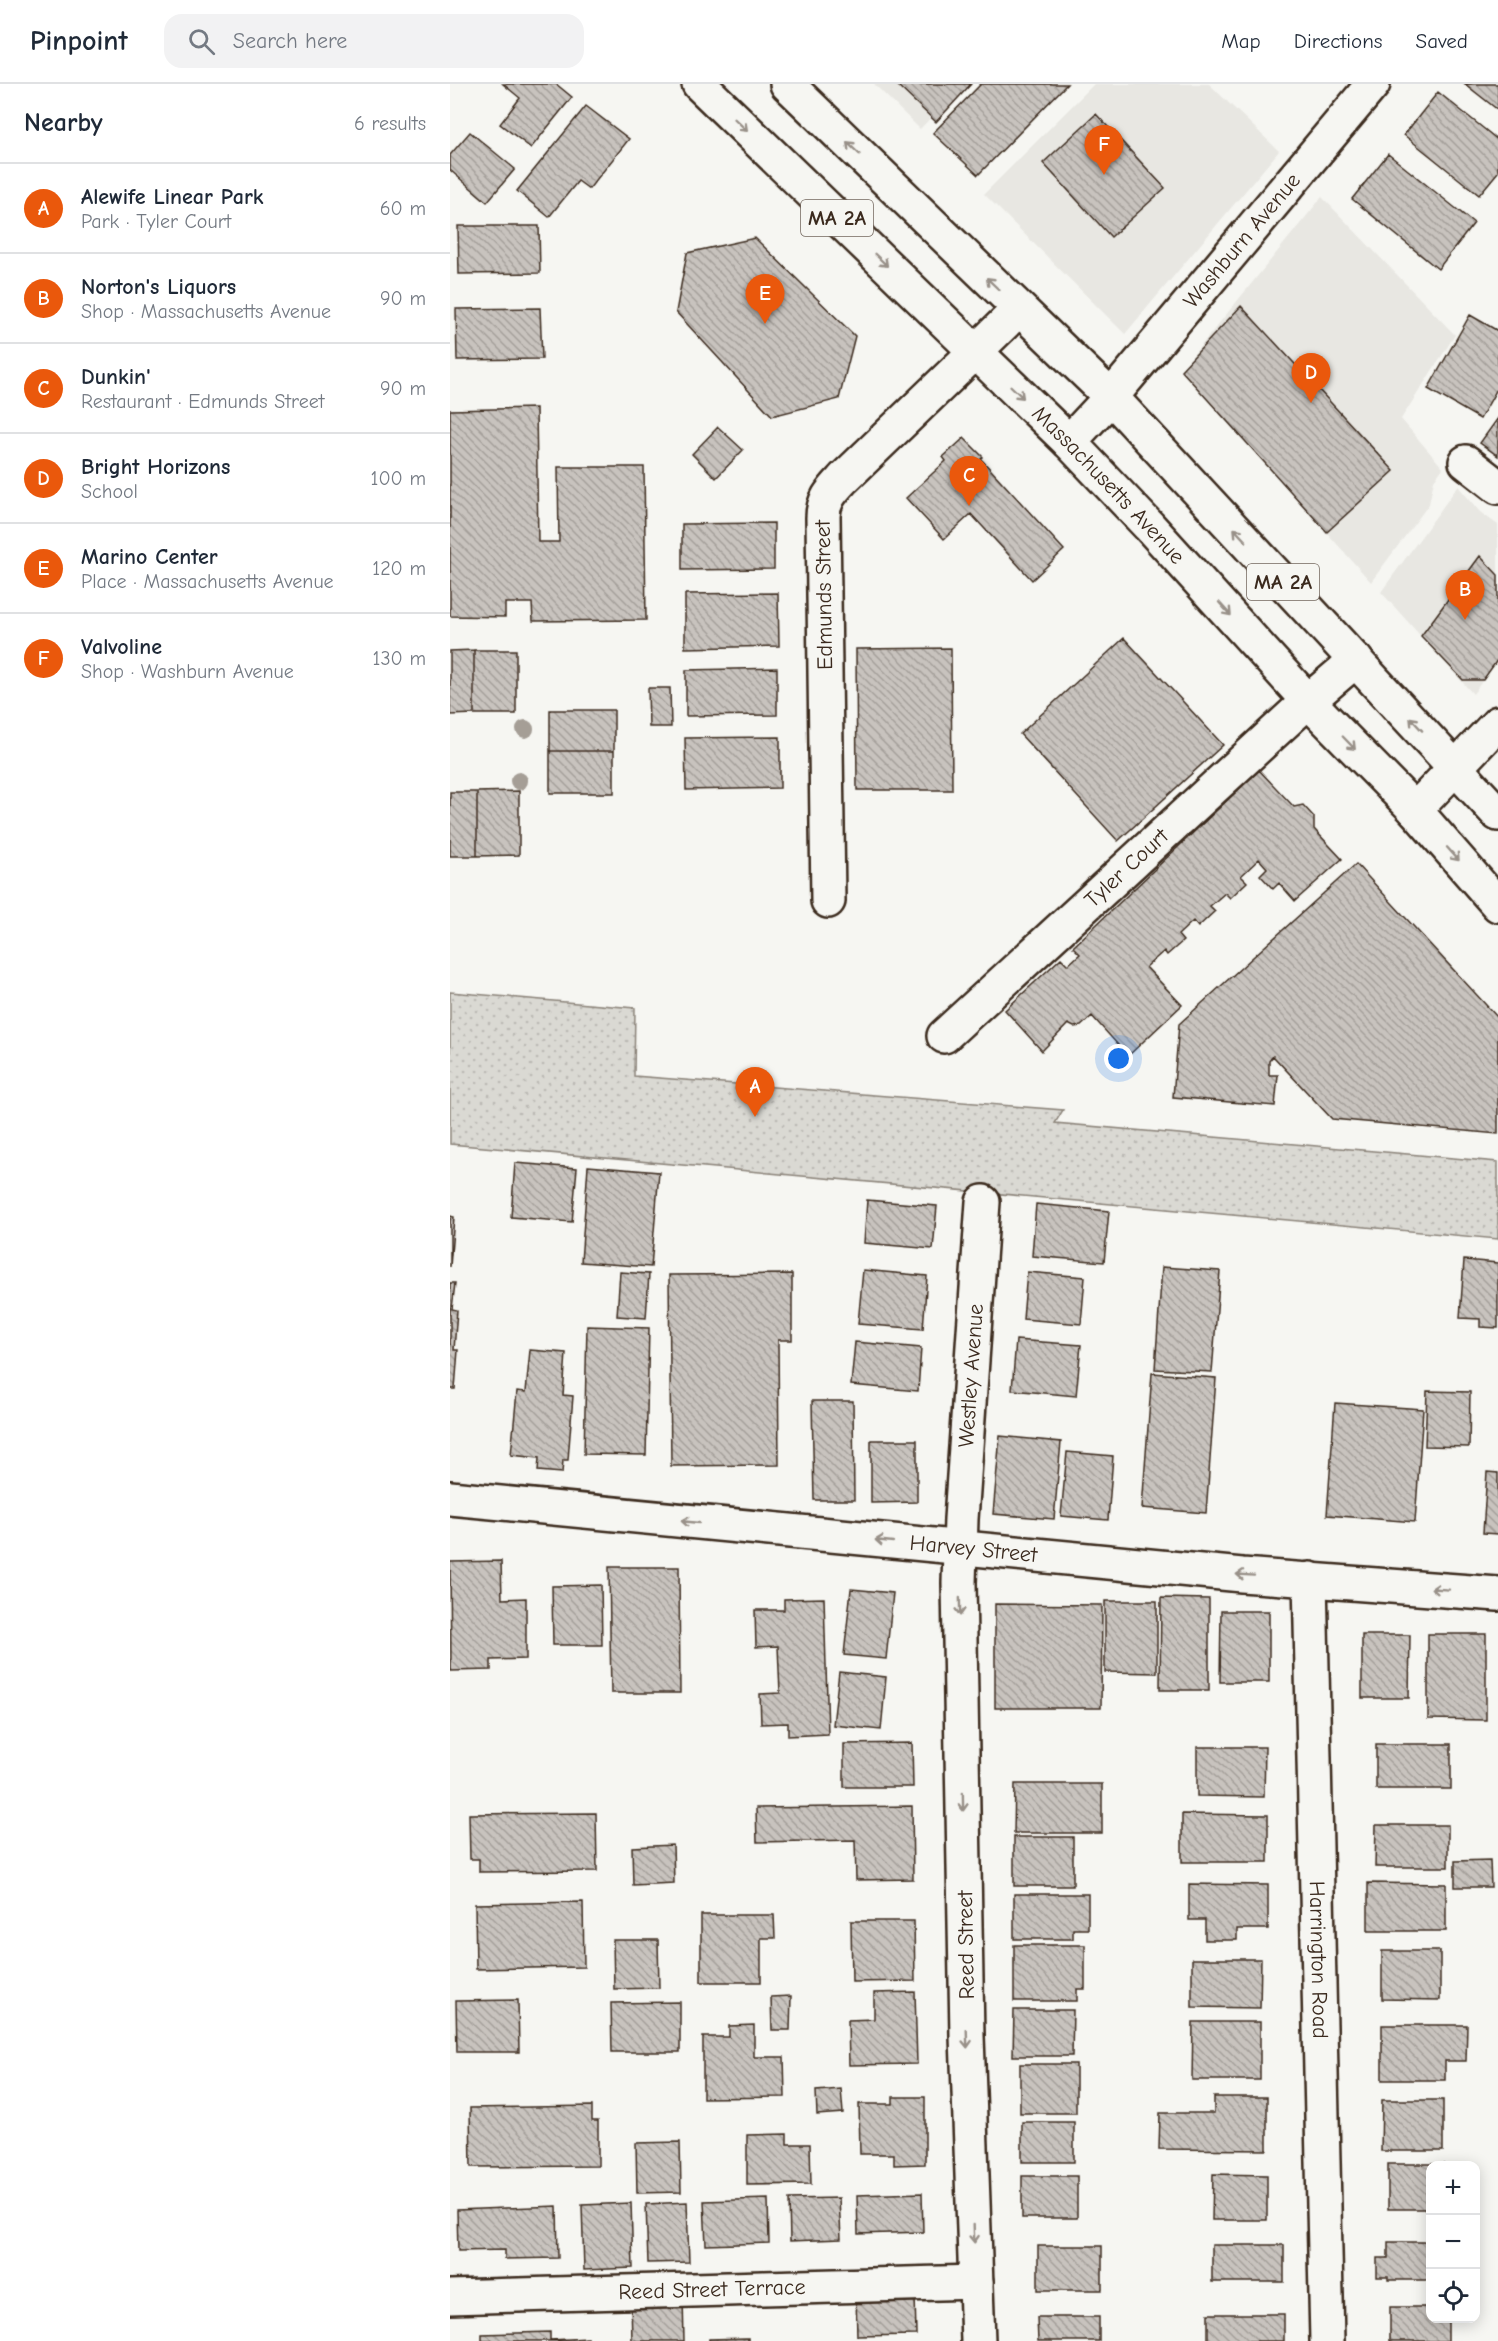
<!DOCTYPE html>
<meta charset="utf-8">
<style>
body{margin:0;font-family:"Comic Neue",sans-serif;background:#f2f2f3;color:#1f2937}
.controls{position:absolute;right:18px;bottom:18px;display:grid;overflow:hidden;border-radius:12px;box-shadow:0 3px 15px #0003}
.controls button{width:54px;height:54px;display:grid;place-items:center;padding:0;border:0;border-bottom:2px solid #e0e1e3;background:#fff;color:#1f2937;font:30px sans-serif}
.you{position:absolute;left:669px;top:975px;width:21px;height:21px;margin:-15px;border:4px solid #fff;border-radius:50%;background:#1a73e8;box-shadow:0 0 0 9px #1a73e833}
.badge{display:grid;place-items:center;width:39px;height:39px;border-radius:50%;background:#ea580c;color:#fff;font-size:20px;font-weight:700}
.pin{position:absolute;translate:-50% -50px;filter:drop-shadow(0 2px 3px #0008)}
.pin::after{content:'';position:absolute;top:32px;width:21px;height:18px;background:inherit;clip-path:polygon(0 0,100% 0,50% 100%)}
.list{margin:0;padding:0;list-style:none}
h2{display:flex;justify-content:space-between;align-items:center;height:78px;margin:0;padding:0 24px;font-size:26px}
h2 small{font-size:20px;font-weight:400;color:#747a83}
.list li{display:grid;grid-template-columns:39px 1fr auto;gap:18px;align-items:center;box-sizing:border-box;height:90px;padding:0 24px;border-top:2px solid #e0e1e3}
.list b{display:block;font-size:22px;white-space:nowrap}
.list p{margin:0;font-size:20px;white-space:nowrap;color:#747a83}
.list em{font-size:20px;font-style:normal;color:#747a83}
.icon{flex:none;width:33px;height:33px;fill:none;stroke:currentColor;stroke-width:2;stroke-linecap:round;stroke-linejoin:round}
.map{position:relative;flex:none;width:1048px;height:2257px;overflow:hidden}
header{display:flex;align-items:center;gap:36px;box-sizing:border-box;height:84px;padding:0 30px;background:#fff;border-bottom:2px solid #e0e1e3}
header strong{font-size:28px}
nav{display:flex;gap:33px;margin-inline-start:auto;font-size:21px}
.search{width:420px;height:54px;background:#f2f2f3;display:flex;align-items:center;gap:15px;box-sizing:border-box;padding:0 21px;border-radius:18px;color:#747a83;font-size:22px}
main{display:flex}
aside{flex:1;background:#fff}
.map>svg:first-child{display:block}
</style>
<header>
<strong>Pinpoint</strong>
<div class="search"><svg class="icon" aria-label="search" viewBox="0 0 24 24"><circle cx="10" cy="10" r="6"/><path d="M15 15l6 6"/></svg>Search here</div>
<nav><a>Map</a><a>Directions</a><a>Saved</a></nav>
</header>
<main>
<aside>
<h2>Nearby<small>6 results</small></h2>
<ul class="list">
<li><span class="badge">A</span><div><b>Alewife Linear Park</b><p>Park · Tyler Court</p></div><em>60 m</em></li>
<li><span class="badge">B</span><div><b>Norton's Liquors</b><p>Shop · Massachusetts Avenue</p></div><em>90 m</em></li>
<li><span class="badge">C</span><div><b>Dunkin'</b><p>Restaurant · Edmunds Street</p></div><em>90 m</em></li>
<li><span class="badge">D</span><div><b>Bright Horizons</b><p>School</p></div><em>100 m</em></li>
<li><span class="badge">E</span><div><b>Marino Center</b><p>Place · Massachusetts Avenue</p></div><em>120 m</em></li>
<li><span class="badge">F</span><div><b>Valvoline</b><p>Shop · Washburn Avenue</p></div><em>130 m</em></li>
</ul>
</aside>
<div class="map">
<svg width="1048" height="2257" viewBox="0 0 1048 2257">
<defs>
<pattern id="park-dots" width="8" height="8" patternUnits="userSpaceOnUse" patternTransform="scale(1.5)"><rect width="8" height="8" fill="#dad9d3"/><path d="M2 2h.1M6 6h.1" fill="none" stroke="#bcbab5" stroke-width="1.8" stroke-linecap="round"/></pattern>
<pattern id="building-back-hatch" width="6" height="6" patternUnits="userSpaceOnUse" patternTransform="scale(1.5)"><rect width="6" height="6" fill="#c8c3be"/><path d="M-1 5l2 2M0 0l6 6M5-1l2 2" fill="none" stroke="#a49f9a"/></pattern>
</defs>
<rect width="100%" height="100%" fill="#f6f6f2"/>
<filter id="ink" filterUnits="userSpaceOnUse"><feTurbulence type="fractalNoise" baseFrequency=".0167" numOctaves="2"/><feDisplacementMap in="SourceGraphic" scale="12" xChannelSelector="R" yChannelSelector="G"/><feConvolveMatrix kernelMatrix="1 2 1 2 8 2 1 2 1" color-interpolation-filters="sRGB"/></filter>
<g filter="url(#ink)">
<path fill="#e8e7e2" d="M 424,0 L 513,0 L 470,45 Z
M 644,0 L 759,0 L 829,67 L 675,250 L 534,110 Z
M 872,113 L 1005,251 L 951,335 L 993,384 L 984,396 L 979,420 L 921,498 L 731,286 Z
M 1008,402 L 1030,428 L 1048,441 L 1048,575 L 1023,610 L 931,508 Z"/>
<path fill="url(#park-dots)" stroke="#8a8278" stroke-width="1.5" d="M 0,908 L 185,924 L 184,992 L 613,1026 L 605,1039 L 1048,1078 L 1048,1155 L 0,1060 Z"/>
<path fill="url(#building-back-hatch)" stroke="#3b2a1e" stroke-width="1.5" d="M 53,0 L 106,0 L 122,13 L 81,64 L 50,40 L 70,14 Z
M 446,0 L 521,0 L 486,38 Z
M 531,0 L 617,0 L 528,91 L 483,49 Z
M 1015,0 L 1048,0 L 1048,26 Z
M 988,8 L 1048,56 L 1048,88 L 1029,111 L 954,51 Z
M 136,22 L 179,55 L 139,105 L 128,97 L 99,133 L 67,107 Z
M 646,30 L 715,104 L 661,153 L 593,79 Z
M 20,48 L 65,85 L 37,118 L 0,86 L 0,71 Z
M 938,70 L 1024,139 L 988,185 L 902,115 Z
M 8,142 L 89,142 L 90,189 L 9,190 Z
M 305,154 L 405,252 L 389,315 L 322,332 L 226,228 L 237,169 Z
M 791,222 L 944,387 L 877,448 L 731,286 Z
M 90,224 L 92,275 L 7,276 L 6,225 Z
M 1020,231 L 1048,247 L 1048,303 L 1030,335 L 978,305 Z
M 86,324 L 88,458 L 109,458 L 108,383 L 194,383 L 196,536 L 83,537 L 82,519 L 55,519 L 55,533 L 0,532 L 0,326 Z
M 1048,334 L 1048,372 L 1030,359 Z
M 268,343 L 293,366 L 266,394 L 242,370 Z
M 514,354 L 533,373 L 531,375 L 614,466 L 582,496 L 521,430 L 494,455 L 456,414 L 496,377 L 493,373 Z
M 324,439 L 324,485 L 232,486 L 232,440 Z
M 1030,472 L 1048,491 L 1048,575 L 1033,596 L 1013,596 L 971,552 Z
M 328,509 L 329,562 L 235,564 L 235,510 Z
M 674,554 L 773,661 L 668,757 L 570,650 Z
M 501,564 L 502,706 L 407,706 L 406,565 Z
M 24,566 L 66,566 L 66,630 L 24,630 Z
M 24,566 L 24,630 L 0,631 L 0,567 Z
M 327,584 L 327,631 L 236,632 L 236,586 Z
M 198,604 L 220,604 L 221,643 L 199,643 Z
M 100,626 L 164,626 L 164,667 L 100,667 Z
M 330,653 L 330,704 L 236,706 L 235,654 Z
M 100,667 L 164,667 L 164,709 L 100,709 Z
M 809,686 L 844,723 L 853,721 L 864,733 L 864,745 L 892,775 L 845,817 L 829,799 L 823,805 L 810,791 L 817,784 L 809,775 L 791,792 L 797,798 L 780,814 L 775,809 L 760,822 L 765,827 L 748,843 L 743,837 L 728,851 L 733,857 L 717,871 L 714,867 L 696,883 L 732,921 L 678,972 L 642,932 L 631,942 L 624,943 L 618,940 L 592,967 L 555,926 L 611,874 L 618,881 L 630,870 L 623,863 Z
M 69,707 L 69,771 L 27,772 L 27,708 Z
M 0,708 L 27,708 L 27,772 L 0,772 Z
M 906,780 L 1048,934 L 1048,1050 L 882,1035 L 823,972 L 819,977 L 819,991 L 828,991 L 825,1022 L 723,1013 L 729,940 Z
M 65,1079 L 127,1084 L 122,1138 L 61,1133 Z
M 138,1082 L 209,1088 L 201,1183 L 131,1178 Z
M 417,1116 L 487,1122 L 483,1165 L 414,1159 Z
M 586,1120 L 659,1127 L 654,1178 L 582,1172 Z
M 0,1132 L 4,1133 L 0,1183 Z
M 1014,1176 L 1048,1179 L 1048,1244 L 1030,1243 L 1030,1235 L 1010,1234 Z
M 712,1183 L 770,1187 L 762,1288 L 705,1285 Z
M 413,1186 L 477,1192 L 473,1245 L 408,1240 Z
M 170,1188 L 199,1190 L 196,1234 L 167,1232 Z
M 577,1188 L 635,1193 L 631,1240 L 573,1235 Z
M 342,1190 L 342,1256 L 328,1256 L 329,1381 L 221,1382 L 219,1191 Z
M 0,1199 L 5,1199 L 2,1225 L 7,1226 L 4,1266 L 8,1266 L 5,1305 L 0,1305 Z
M 137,1242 L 199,1244 L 196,1371 L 134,1370 Z
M 566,1256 L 631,1261 L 626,1312 L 562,1306 Z
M 405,1258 L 471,1264 L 468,1307 L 401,1301 Z
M 80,1266 L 116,1269 L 113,1311 L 123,1312 L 118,1376 L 113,1376 L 112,1389 L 88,1387 L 89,1374 L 61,1371 L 67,1307 L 76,1308 Z
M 702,1289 L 766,1294 L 756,1429 L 692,1424 Z
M 977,1307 L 1020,1308 L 1019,1363 L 975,1362 Z
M 362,1317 L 403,1317 L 404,1416 L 364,1416 Z
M 885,1319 L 973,1325 L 965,1438 L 877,1431 Z
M 550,1352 L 611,1358 L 604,1435 L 543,1430 Z
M 421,1356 L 467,1356 L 467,1418 L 421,1419 Z
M 617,1368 L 663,1372 L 658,1436 L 611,1432 Z
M 1037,1388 L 1048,1389 L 1048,1450 L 1033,1449 Z
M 51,1477 L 52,1515 L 76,1514 L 76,1575 L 41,1576 L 41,1586 L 1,1587 L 0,1478 Z
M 159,1483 L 229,1483 L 230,1609 L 161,1609 Z
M 151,1501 L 152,1561 L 103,1561 L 102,1502 Z
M 401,1505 L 443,1509 L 436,1575 L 394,1571 Z
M 374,1514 L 378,1650 L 338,1652 L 338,1639 L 311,1640 L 310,1610 L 330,1609 L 328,1562 L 306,1563 L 305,1526 L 334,1526 L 334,1515 Z
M 711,1514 L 759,1515 L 759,1606 L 710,1606 Z
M 655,1517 L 707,1517 L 707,1589 L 655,1588 Z
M 545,1520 L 652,1521 L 651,1624 L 545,1624 Z
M 771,1527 L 819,1527 L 819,1598 L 770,1598 Z
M 978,1550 L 1036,1550 L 1036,1636 L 978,1635 Z
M 912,1551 L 960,1551 L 959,1614 L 912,1614 Z
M 389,1588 L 436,1593 L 431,1646 L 383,1641 Z
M 462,1659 L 463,1703 L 394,1703 L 394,1660 Z
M 926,1660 L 1001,1660 L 1001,1705 L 926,1705 Z
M 747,1663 L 815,1663 L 814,1713 L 747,1712 Z
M 565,1700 L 652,1700 L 652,1749 L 564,1749 Z
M 462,1722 L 463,1795 L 406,1796 L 405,1756 L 307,1758 L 306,1724 Z
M 146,1729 L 147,1787 L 29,1788 L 29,1775 L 20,1775 L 19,1730 Z
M 732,1730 L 818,1731 L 818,1778 L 732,1778 Z
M 926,1741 L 998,1741 L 998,1783 L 925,1783 Z
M 564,1753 L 623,1753 L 623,1802 L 564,1802 Z
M 223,1761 L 224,1799 L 183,1801 L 182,1763 Z
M 1040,1776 L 1041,1803 L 1005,1803 L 1005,1777 Z
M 918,1799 L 996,1800 L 996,1847 L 918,1847 Z
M 739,1800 L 818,1801 L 818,1845 L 787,1845 L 787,1856 L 755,1856 L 755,1836 L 739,1836 Z
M 564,1810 L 638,1810 L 638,1845 L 623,1845 L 623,1855 L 564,1855 Z
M 133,1818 L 134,1883 L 26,1885 L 25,1820 Z
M 251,1831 L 324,1831 L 325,1854 L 311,1854 L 311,1898 L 251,1898 Z
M 401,1837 L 464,1837 L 465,1897 L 402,1898 Z
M 163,1856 L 208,1856 L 209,1904 L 164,1905 Z
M 564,1861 L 635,1861 L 635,1905 L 627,1905 L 627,1917 L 564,1917 Z
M 932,1867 L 990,1867 L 990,1916 L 932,1915 Z
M 742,1875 L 811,1875 L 810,1924 L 742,1923 Z
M 465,1908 L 467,1980 L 399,1981 L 398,1936 L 424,1935 L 424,1909 Z
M 341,1912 L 340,1946 L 322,1946 L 321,1913 Z
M 68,1916 L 69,1968 L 7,1968 L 6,1917 Z
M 230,1918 L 230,1968 L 162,1968 L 161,1919 Z
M 564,1926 L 623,1926 L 622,1972 L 563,1972 Z
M 743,1938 L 810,1938 L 810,1996 L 742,1996 Z
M 304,1941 L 304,1973 L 334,1973 L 335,2013 L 253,2014 L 253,1953 L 279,1953 L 279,1942 Z
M 932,1941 L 1017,1941 L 1016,1977 L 995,1977 L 995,1996 L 932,1996 Z
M 570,1980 L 626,1980 L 626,2029 L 570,2029 Z
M 391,2005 L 393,2029 L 367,2031 L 366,2007 Z
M 443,2013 L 475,2013 L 475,2080 L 444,2081 L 444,2070 L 410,2070 L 409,2020 L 443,2020 Z
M 764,2013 L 817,2013 L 817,2066 L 709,2065 L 710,2029 L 764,2029 Z
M 932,2016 L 993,2016 L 993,2067 L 931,2067 Z
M 142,2022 L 142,2037 L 148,2037 L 148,2082 L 21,2083 L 20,2024 Z
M 572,2038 L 624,2038 L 624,2078 L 572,2078 Z
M 337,2050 L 337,2060 L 360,2060 L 361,2100 L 297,2101 L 297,2051 Z
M 230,2058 L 231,2108 L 187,2109 L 186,2059 Z
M 938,2080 L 994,2080 L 980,2082 L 980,2125 L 938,2125 Z
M 763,2090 L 817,2091 L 817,2136 L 762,2136 Z
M 572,2092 L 627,2092 L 627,2134 L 572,2134 Z
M 472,2109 L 473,2148 L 408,2150 L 407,2111 Z
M 389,2114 L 391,2155 L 340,2157 L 339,2115 Z
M 318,2115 L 319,2159 L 256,2161 L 254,2117 Z
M 237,2118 L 239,2178 L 198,2179 L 196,2120 Z
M 181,2119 L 183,2184 L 134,2186 L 132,2121 Z
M 107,2122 L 108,2174 L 55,2175 L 55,2166 L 8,2167 L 7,2126 Z
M 938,2158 L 980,2158 L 980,2196 L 938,2196 L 938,2193 L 927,2193 L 927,2174 L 938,2174 Z
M 762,2161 L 834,2161 L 834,2198 L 762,2198 Z
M 588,2162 L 652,2162 L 652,2206 L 588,2206 Z
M 465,2211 L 466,2251 L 407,2252 L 406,2212 Z
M 233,2214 L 234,2257 L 182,2257 L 181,2217 Z
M 940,2223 L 980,2223 L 980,2234 L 998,2234 L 998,2257 L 940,2257 Z
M 758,2230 L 834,2230 L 834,2257 L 758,2257 Z
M 587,2233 L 649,2233 L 649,2257 L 588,2257 Z
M 100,2248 L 100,2256 L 138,2254 L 138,2257 L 32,2257 L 32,2250 Z
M 298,2254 L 298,2257 L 259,2257 L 259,2255 Z"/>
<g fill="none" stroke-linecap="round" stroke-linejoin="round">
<g stroke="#3b2a1e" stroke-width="38">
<g id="street">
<path id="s1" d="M 661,313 L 923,0"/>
<path d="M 1016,378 L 1048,403"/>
<path d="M 1006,683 L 1048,639"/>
<path d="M 378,817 L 373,433 C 373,415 383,406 394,394 L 525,268"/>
<path id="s2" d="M 494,952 L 858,617"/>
<path id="s3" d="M 0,1414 L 792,1491 L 1048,1510"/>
<path id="s4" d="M 860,1495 L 877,2257"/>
<path id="s5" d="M 0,2213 L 526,2198"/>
<path id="s6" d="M 528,2257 L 517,1952 L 509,1499 L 511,1435 L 533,1118"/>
</g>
</g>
<g stroke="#3b2a1e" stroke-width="38">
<g id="primary">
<path id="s7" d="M 249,0 L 619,358 L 699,442 L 858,617 L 965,726 L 1048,821"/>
<path d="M 337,0 L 661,313 L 1048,730"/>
<path d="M 525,268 L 569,225"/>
<path d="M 619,358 L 661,313"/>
<path d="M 858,617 L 906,576"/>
<path d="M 965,726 L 1006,683"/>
</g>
</g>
<use href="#street" stroke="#f6f6f2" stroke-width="33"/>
<use href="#primary" stroke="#f6f6f2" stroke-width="33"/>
</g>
<g fill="#a59e96">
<circle cx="75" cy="645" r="9"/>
<circle cx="69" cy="697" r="9"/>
</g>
<defs><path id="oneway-shaft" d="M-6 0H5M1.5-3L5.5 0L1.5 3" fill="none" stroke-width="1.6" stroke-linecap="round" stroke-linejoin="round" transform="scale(1.5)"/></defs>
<g stroke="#989088">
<use href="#oneway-shaft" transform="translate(291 41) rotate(44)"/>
<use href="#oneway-shaft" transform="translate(403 64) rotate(-136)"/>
<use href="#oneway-shaft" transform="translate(431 176) rotate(44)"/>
<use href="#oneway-shaft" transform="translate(543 200) rotate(-136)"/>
<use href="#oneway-shaft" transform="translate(567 308) rotate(44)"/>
<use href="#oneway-shaft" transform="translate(790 451) rotate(-133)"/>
<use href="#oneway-shaft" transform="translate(775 525) rotate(48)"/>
<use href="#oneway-shaft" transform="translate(966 640) rotate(-133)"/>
<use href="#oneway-shaft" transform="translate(899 659) rotate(46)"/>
<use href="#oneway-shaft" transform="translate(1003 770) rotate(48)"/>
<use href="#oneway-shaft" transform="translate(240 1438) rotate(-174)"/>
<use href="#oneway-shaft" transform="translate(434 1457) rotate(-174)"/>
<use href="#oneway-shaft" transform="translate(795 1491) rotate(-176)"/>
<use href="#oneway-shaft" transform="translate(990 1505) rotate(-176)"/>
<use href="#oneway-shaft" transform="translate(510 1523) rotate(89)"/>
<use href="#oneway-shaft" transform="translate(513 1718) rotate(89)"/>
<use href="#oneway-shaft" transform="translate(517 1955) rotate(88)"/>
<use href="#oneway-shaft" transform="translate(524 2150) rotate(88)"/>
</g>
</g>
<g text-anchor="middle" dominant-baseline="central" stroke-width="6" stroke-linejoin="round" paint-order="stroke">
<g fill="#f6f6f2" stroke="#73675e" stroke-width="1.5">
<rect x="351" y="116" width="72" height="36" rx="4.5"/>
<rect x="797" y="480" width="72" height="36" rx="4.5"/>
</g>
<g font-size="21" font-weight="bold" fill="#3b2a1e">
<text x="387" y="134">MA 2A</text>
<text x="833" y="498">MA 2A</text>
</g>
<g font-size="22" fill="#3b2a1e" stroke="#f6f6f2">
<text stroke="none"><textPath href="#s1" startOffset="204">Washburn Avenue</textPath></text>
<text stroke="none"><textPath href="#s7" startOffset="573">Massachusetts Avenue</textPath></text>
<text transform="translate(374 511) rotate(-91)">Edmunds Street</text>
<text stroke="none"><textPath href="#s2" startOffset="248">Tyler Court</textPath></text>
<text stroke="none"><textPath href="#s6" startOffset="966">Westley Avenue</textPath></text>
<text stroke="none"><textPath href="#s3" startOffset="526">Harvey Street</textPath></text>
<text transform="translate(516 1861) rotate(-91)">Reed Street</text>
<text stroke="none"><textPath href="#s4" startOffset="381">Harrington Road</textPath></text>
<text stroke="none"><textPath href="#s5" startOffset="262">Reed Street Terrace</textPath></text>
</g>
</g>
</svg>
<div class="controls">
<button>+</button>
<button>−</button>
<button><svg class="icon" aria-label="locate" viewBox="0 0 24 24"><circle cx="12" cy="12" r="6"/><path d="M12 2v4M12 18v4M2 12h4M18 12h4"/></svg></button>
</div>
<div class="you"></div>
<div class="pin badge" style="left:305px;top:1033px">A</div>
<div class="pin badge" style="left:1015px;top:536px">B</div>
<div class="pin badge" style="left:519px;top:422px">C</div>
<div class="pin badge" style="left:861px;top:319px">D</div>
<div class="pin badge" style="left:315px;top:240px">E</div>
<div class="pin badge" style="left:654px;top:91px">F</div>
</div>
</main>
